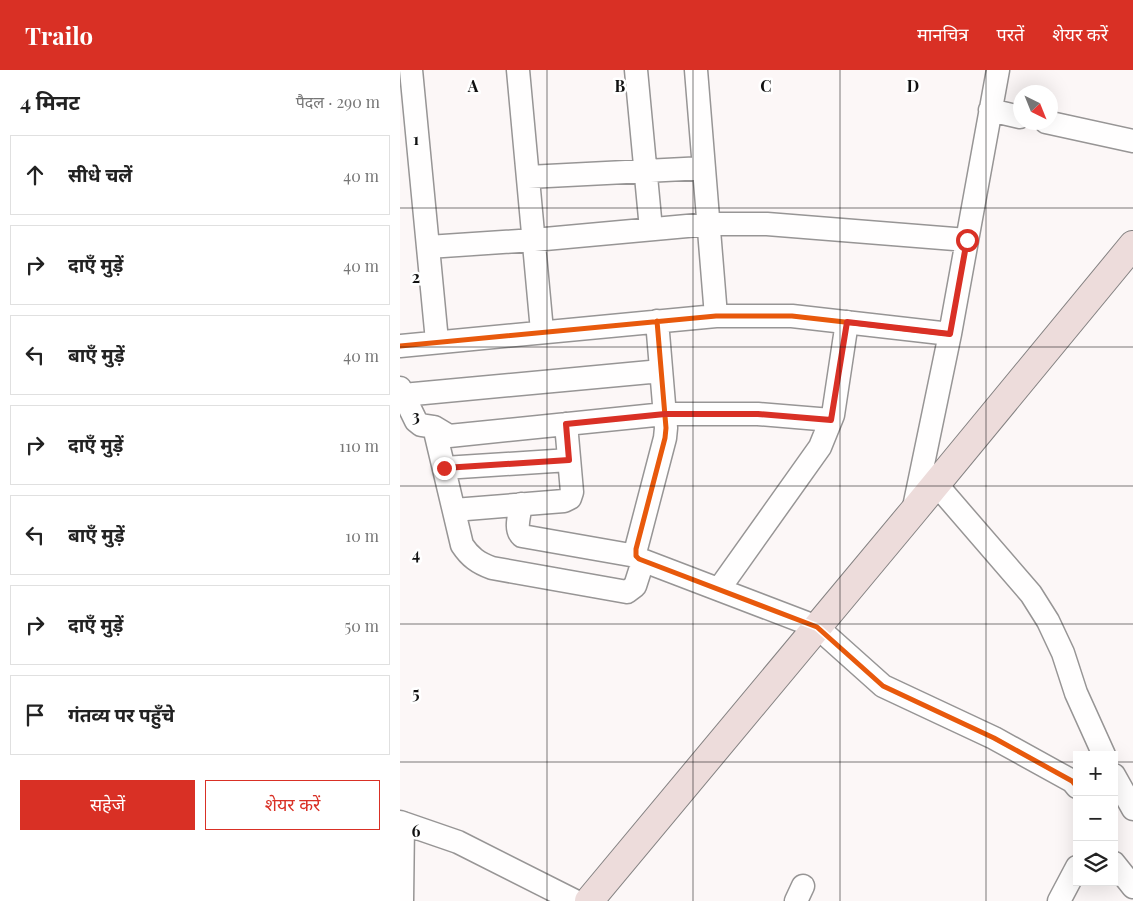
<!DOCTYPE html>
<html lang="hi">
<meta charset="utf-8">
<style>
body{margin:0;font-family:"Playfair Display","Noto Sans Devanagari",serif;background:#f6f6f6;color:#222}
.controls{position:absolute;right:15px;bottom:15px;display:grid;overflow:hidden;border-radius:0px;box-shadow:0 5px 20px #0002}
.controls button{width:45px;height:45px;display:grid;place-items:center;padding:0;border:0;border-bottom:1px solid #e0e0e0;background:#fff;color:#222;font:25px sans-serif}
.compass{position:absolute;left:613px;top:15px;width:45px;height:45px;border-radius:50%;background:#fff;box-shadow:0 5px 20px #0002;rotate:137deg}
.stop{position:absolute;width:15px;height:15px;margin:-11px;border:4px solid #d93025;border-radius:50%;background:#fff}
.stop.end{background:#d93025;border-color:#fff;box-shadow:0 1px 5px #0008}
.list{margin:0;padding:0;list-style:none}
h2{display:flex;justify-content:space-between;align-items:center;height:65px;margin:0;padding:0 20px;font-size:21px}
h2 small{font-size:16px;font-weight:400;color:#767676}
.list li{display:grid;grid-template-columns:32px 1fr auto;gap:15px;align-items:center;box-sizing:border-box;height:80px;margin:0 10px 10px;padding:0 10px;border:1px solid #e0e0e0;border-radius:0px}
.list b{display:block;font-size:19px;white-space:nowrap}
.list em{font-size:16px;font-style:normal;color:#767676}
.actions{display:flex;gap:10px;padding:15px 20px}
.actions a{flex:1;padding:11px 0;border:1px solid #d93025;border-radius:0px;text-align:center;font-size:18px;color:#d93025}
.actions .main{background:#d93025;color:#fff}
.icon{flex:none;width:28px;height:28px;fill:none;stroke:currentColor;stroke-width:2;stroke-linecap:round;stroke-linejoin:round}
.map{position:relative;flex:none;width:733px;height:831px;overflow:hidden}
header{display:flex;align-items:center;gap:30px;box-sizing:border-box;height:70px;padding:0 25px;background:#d93025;color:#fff}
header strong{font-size:24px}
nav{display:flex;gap:28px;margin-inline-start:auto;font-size:18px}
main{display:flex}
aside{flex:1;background:#fff}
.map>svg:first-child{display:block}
</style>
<header>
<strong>Trailo</strong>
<nav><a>मानचित्र</a><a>परतें</a><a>शेयर करें</a></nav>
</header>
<main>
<aside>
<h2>4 मिनट<small>पैदल · 290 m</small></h2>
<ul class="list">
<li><svg class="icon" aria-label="ahead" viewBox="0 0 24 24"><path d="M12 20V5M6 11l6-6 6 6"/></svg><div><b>सीधे चलें</b></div><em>40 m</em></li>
<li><svg class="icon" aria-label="right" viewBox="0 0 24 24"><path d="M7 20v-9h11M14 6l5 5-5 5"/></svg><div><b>दाएँ मुड़ें</b></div><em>40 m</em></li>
<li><svg class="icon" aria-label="left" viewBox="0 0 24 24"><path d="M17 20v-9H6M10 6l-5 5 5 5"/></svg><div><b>बाएँ मुड़ें</b></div><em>40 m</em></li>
<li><svg class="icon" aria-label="right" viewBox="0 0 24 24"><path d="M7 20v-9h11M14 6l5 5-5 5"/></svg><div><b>दाएँ मुड़ें</b></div><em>110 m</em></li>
<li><svg class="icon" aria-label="left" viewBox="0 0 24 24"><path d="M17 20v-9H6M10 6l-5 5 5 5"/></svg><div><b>बाएँ मुड़ें</b></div><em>10 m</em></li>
<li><svg class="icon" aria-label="right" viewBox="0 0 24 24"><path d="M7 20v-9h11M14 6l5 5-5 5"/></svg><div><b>दाएँ मुड़ें</b></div><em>50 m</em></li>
<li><svg class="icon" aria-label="arrive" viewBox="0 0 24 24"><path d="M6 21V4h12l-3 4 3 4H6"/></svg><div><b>गंतव्य पर पहुँचे</b></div></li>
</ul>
<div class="actions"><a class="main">सहेजें</a><a>शेयर करें</a></div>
</aside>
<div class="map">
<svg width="733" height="831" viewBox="0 0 733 831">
<rect width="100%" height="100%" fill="#fcf7f7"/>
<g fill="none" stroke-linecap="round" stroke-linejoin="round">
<g stroke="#979595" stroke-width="25">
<path id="minor" d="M 11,0 L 37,271
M 118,0 L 142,261
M 236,0 L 251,159
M 296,0 L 316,246
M 590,40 L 620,47
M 646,52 L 733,71
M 128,107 L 304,98
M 28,177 L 134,170 L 309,154 L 367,154 L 567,170
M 257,251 L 266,358 L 265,368 L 236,479 L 236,486 L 239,489 L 417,557 L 483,616 L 594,668 L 672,711 L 677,717
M 0,276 L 316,246 L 392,246 L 550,264
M 0,318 L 16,351 L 21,355 L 34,357 L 49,366 L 265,344 L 358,344 L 431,350
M 3,325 L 261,301
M 34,357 L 62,475 C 70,487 78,493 92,498 L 227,522 L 235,516 L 243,491
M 44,398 L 169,390
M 536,414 L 631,524 L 648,551 L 663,583 L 676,623 L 704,685
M 121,434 C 120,444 114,459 122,466 L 236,486
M 54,440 L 164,431 L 170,428 L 172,422 L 166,354
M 513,442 L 550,264 L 598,0
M 319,519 L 420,377 L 433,345 L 447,252
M 714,705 L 733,739
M 0,752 L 58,772 L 175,831
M 714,793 L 733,817
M 2,831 L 3,753
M 396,831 L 403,816
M 659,831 L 677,797"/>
</g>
<g stroke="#848282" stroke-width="30">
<path id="major" d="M 189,831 L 513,442 L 733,175"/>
</g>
<use href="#minor" stroke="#fffefe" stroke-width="22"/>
<use href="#major" stroke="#eddcdb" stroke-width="28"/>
<g stroke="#fff" stroke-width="8">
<path id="cycleway" d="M 257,251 L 266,358 L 265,368 L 236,479 L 236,486 L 239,489 L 417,557 L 483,616 L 594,668 L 672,711 L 677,717
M 0,276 L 316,246 L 392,246 L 550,264"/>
</g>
<use href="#cycleway" stroke="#e8590c" stroke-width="5"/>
</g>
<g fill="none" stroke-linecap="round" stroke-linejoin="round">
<path stroke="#d93025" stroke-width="6" d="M 44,398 L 169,390 L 166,354 L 265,344 L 358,344 L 431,350 L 447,252 L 550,264 L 567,170"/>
</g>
<path fill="none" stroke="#111" stroke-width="1" stroke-opacity="0.55" d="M 147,0 L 147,831M 293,0 L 293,831M 440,0 L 440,831M 586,0 L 586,831M 0,138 L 733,138M 0,277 L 733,277M 0,416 L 733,416M 0,554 L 733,554M 0,692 L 677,692M 714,692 L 733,692"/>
<g font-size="16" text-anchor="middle" font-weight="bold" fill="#111" stroke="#fff" stroke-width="5" stroke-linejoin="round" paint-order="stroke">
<text x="73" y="22">A</text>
<text x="220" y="22">B</text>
<text x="366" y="22">C</text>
<text x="513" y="22">D</text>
<text x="16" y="75">1</text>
<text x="16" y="213">2</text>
<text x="16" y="352">3</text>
<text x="16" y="490">4</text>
<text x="16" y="629">5</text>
<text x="16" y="767">6</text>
</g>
</svg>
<div class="controls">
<button>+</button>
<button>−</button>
<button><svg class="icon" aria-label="layers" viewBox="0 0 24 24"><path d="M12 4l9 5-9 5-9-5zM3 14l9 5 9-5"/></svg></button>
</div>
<svg class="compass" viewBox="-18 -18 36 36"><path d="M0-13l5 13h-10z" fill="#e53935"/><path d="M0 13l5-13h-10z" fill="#767676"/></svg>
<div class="stop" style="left:567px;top:170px"></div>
<div class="stop end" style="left:44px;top:398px"></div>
</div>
</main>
